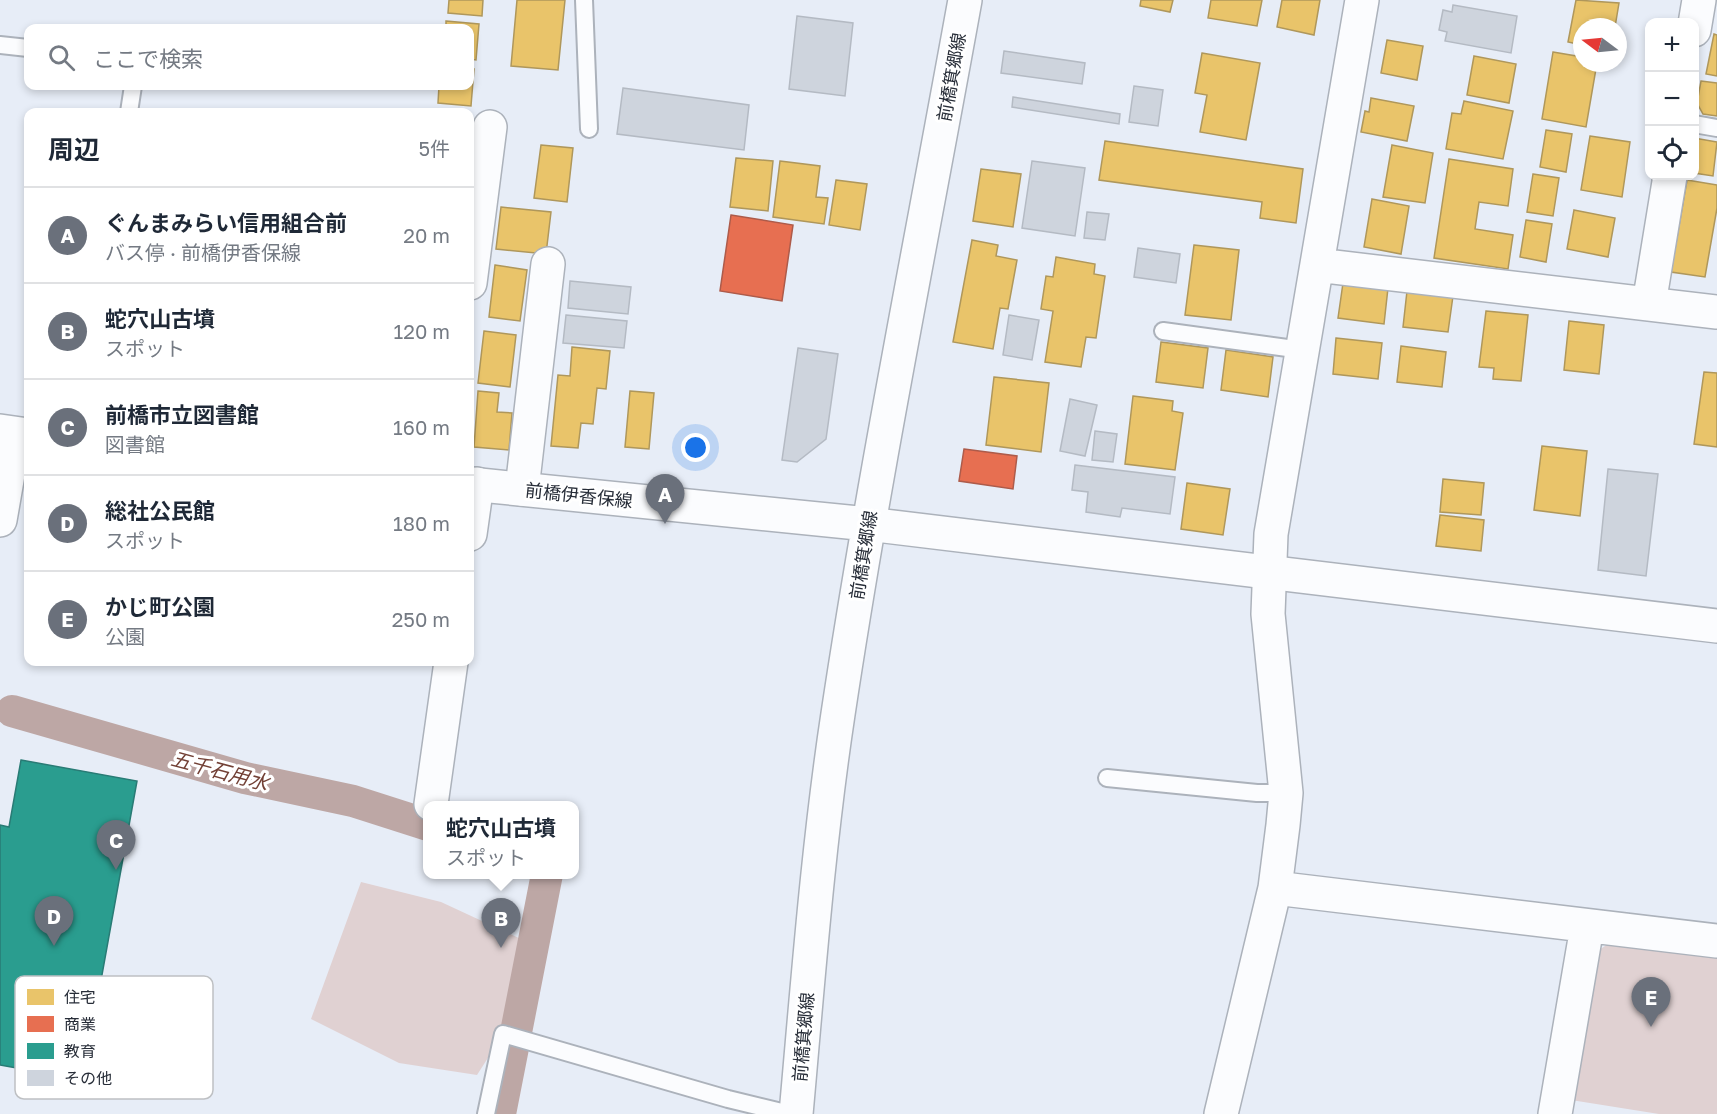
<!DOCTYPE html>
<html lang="ja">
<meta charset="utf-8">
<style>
body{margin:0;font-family:"Golos Text","Noto Sans JP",sans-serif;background:#f6f6f7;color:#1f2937}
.controls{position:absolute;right:18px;top:18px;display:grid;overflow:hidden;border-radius:12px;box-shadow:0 3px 9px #0003}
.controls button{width:54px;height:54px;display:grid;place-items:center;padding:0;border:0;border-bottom:2px solid #e0e1e3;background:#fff;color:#1f2937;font:30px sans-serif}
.compass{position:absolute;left:1573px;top:18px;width:54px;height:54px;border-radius:50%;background:#fff;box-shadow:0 3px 9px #0003;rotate:286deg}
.you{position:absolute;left:696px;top:448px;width:21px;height:21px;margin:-15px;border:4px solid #fff;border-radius:50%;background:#1a73e8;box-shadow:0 0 0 9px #1a73e833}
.badge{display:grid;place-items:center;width:39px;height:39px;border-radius:50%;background:#6a707b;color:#fff;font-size:20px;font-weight:700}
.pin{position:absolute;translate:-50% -50px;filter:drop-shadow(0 2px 3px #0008)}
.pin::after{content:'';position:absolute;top:32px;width:21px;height:18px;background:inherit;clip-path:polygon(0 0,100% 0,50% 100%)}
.popup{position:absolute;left:423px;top:801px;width:156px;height:78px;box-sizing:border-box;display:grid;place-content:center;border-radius:12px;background:#fff;filter:drop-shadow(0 2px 4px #0005);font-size:20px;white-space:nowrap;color:#747a83}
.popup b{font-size:22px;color:#1f2937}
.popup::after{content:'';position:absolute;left:50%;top:100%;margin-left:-12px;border:12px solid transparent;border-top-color:#fff}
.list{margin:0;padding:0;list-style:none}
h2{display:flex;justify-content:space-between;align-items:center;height:78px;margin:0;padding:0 24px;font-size:26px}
h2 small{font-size:20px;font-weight:400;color:#747a83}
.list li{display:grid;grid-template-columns:39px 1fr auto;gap:18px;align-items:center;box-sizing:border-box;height:96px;padding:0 24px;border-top:2px solid #e0e1e3}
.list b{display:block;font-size:22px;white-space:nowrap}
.list p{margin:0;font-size:20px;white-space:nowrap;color:#747a83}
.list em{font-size:20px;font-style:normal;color:#747a83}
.icon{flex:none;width:33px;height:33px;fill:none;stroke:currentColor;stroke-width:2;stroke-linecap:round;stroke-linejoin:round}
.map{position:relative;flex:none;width:1717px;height:1114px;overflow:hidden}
.search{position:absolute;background:#fff;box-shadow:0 3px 9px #0003;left:24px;top:24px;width:450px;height:66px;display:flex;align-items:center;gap:15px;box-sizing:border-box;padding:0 21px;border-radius:12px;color:#747a83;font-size:22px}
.panel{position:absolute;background:#fff;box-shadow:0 3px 9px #0003;left:24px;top:108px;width:450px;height:558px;border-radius:12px}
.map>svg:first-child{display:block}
</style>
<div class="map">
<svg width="1717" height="1114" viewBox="0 0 1717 1114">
<rect width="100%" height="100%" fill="#e7edf7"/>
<path fill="#e0d1d2" d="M 361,882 L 441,902 L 534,945 L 509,1025 L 477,1075 L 399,1063 L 311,1019 Z
M 1611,942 L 1717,954 L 1717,1114 L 1659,1114 L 1571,1100 L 1599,950 Z"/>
<path fill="#e9c46a" stroke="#af975b" stroke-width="1.5" d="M 449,0 L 483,0 L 482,16 L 448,13 Z
M 517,0 L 565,0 L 558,70 L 511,66 Z
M 1141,0 L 1173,0 L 1170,12 L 1140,6 Z
M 1211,0 L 1262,0 L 1257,26 L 1208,18 Z
M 1282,0 L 1320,0 L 1314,35 L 1277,27 Z
M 1576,0 L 1619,3 L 1615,27 L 1582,27 L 1582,45 L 1568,42 Z
M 446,21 L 479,24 L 476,60 L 470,59 L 470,28 L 446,28 Z
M 1714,34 L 1717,35 L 1717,76 L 1706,74 Z
M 1387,40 L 1423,46 L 1417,80 L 1381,73 Z
M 1553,52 L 1582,57 L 1582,63 L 1597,63 L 1586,127 L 1542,119 Z
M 1202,53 L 1260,63 L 1246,140 L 1200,132 L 1207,95 L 1195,93 Z
M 1474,56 L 1516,64 L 1509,103 L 1467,95 Z
M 470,69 L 474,69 L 471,106 L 438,103 L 439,86 L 470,86 Z
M 1701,81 L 1717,83 L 1717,116 L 1703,114 L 1697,103 Z
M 1371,98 L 1414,106 L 1407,141 L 1361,132 L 1365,111 L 1369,112 Z
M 1464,101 L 1513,111 L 1503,159 L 1446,149 L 1452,113 L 1461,114 Z
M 1546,130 L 1572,134 L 1566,172 L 1540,167 Z
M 1590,136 L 1630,142 L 1622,197 L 1581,190 Z
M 1694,138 L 1717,142 L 1713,176 L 1694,173 Z
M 1105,141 L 1303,169 L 1296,223 L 1260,218 L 1262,202 L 1099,180 Z
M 541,145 L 573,148 L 567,202 L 534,198 Z
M 1392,145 L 1433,153 L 1425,203 L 1383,197 Z
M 736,158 L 773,161 L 768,211 L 730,207 Z
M 1449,159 L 1513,169 L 1508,206 L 1479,202 L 1475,229 L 1513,235 L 1508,269 L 1434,258 Z
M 780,161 L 820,166 L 816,197 L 828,198 L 824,224 L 773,217 Z
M 981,169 L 1021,174 L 1013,227 L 973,221 Z
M 1533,174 L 1559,178 L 1553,216 L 1527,212 Z
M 836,180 L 867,184 L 860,230 L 829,225 Z
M 1687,180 L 1717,185 L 1717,208 L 1705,277 L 1671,272 Z
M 1372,199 L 1409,206 L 1401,254 L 1364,247 Z
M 501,207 L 551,212 L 546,254 L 496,249 Z
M 1574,210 L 1615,218 L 1608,257 L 1567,249 Z
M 1526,220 L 1552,224 L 1546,262 L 1520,257 Z
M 972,240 L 998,245 L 996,256 L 1017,260 L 1008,309 L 1000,308 L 993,349 L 953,342 Z
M 1194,245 L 1239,250 L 1231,320 L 1185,315 Z
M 1056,257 L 1095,264 L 1094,274 L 1105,276 L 1096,338 L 1086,337 L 1081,367 L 1045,362 L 1053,311 L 1041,309 L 1046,276 L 1053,277 Z
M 495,265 L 527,270 L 520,321 L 489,317 Z
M 1343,283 L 1388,288 L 1384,324 L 1338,318 Z
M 1407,291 L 1453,296 L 1448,332 L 1403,327 Z
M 1486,311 L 1528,315 L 1521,381 L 1493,379 L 1494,368 L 1479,367 Z
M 1569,321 L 1604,325 L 1599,374 L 1564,370 Z
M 484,331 L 516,335 L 510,387 L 478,383 Z
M 1336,338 L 1382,343 L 1378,379 L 1333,374 Z
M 1161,342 L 1208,348 L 1203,388 L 1156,382 Z
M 1401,346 L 1446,352 L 1442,387 L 1397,382 Z
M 572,347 L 610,351 L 606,389 L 597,388 L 593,424 L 581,423 L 578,448 L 551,446 L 558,375 L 570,376 Z
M 1226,350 L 1273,357 L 1268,397 L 1221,390 Z
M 1704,372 L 1717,373 L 1717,447 L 1694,444 Z
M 994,377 L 1049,383 L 1041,452 L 986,445 Z
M 478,391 L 499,393 L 497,412 L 512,413 L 509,450 L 474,447 Z
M 630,391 L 654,393 L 649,449 L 625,447 Z
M 1133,396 L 1173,401 L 1172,411 L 1183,413 L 1175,470 L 1125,464 Z
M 1542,446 L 1587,451 L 1580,516 L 1534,510 Z
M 1443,479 L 1484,483 L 1481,515 L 1440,512 Z
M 1187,483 L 1230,489 L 1223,535 L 1181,529 Z
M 1440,515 L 1484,520 L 1481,551 L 1436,546 Z"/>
<path fill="#e76f51" stroke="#ad5b4a" stroke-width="1.5" d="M 731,215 L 793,225 L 782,301 L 720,291 Z
M 964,449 L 1017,456 L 1013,489 L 959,481 Z"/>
<path fill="#2a9d8f" stroke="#297b75" stroke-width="1.5" d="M 21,760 L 137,781 L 83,1080 L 0,1065 L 0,825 L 9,827 Z"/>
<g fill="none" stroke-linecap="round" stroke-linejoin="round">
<path stroke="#bda7a5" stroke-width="32" d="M 12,711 L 245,778 L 353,801 L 428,825
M 500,1114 L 547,874"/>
</g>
<path fill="#ced4dd" stroke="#b4bac3" stroke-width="1.5" d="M 1453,5 L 1517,16 L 1511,53 L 1445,41 L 1447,32 L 1439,30 L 1443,10 L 1452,12 Z
M 797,16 L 853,23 L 845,96 L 789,89 Z
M 1004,51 L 1085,63 L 1082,84 L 1001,73 Z
M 1134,86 L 1163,90 L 1158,126 L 1129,122 Z
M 623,88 L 749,105 L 744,150 L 617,134 Z
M 1013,97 L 1120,114 L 1119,124 L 1012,107 Z
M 1032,161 L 1085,168 L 1075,236 L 1022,228 Z
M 1087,212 L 1109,214 L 1105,240 L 1084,238 Z
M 1138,248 L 1180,254 L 1176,283 L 1134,277 Z
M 570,281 L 631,287 L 628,314 L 568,308 Z
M 566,315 L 627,321 L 624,348 L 563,343 Z
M 1009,315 L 1039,320 L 1032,360 L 1003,355 Z
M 798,348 L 838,354 L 826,439 L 797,462 L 782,460 Z
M 1070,399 L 1097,405 L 1085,456 L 1060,451 Z
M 1095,431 L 1117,434 L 1113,462 L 1092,460 Z
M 1075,465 L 1175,477 L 1170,514 L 1122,508 L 1120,517 L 1086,512 L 1088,492 L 1072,490 Z
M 1608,469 L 1658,474 L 1646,576 L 1598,570 Z"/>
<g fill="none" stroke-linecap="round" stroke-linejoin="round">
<g stroke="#acb2bb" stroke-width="20">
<path id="lane" d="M 584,0 L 589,129
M 0,45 L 28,48
M 129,112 L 133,86
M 1694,124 L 1717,128
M 1163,331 L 1302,350
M 1107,778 L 1257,793 L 1286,793
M 486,1114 L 503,1034 L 728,1099 L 790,1114"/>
</g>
<g stroke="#acb2bb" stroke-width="36">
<path id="street" d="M 1694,30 L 1699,0
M 1317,265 L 1717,312
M 470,283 L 490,127
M 1649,304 L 1670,176
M 522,489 L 548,264
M 0,520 L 15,434
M 470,534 L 477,484
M 431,804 L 451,662
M 1275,888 L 1717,941
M 1221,1114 L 1275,888 L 1283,825 L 1286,793 L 1268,614 L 1271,534 L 1362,0
M 1555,1114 L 1587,927"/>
</g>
<g stroke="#acb2bb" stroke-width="36">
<path id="secondary" d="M 868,524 L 1717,626"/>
</g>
<g stroke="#acb2bb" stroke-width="36">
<path id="primary" d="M 0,431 L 28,435
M 470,484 L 868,524
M 796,1114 C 808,981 818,846 838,714 C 874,475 922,238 965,0"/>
</g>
<use href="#lane" stroke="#fbfcfe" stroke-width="16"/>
<use href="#street" stroke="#fbfcfe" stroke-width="33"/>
<use href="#secondary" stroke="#fbfcfe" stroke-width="33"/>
<use href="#primary" stroke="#fbfcfe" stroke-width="33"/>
</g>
<g text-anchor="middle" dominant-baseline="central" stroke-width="6" stroke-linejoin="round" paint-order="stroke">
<g font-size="18" fill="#272d38" stroke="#fff">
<text transform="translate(951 77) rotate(-80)">前橋箕郷線</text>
<text transform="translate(579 495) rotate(6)">前橋伊香保線</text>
<text transform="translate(863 555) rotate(-81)">前橋箕郷線</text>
<text transform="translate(803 1037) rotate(-85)">前橋箕郷線</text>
</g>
<g font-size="20" font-style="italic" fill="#724035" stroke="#fff">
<text transform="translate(220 770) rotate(15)">五千石用水</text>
</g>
</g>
<rect x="15" y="976" width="198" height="123" rx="9" fill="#fff" stroke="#bec0c3" stroke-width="1.5"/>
<rect x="27" y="989" width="27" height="16" fill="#e9c46a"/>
<rect x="27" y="1016" width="27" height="16" fill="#e76f51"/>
<rect x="27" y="1043" width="27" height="16" fill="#2a9d8f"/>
<rect x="27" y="1070" width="27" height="16" fill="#ced4dd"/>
<g font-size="16" fill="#272d38">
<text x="64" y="1003">住宅</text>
<text x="64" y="1030">商業</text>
<text x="64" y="1057">教育</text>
<text x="64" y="1084">その他</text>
</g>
</svg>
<div class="controls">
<button>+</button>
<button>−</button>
<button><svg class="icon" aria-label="locate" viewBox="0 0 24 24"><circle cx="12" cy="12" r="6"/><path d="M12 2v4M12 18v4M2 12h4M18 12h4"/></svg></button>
</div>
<svg class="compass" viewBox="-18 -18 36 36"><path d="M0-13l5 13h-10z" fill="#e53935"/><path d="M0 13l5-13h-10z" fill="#747a83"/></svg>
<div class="you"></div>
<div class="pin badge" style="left:665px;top:524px">A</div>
<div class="pin badge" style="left:501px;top:948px">B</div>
<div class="popup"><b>蛇穴山古墳</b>スポット</div>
<div class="pin badge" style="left:116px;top:870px">C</div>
<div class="pin badge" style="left:54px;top:946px">D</div>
<div class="pin badge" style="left:1651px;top:1027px">E</div>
<div class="search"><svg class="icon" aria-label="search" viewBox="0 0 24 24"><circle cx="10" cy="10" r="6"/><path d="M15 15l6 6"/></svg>ここで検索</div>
<section class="panel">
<h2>周辺<small>5件</small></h2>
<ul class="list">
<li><span class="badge">A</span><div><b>ぐんまみらい信用組合前</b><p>バス停 · 前橋伊香保線</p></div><em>20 m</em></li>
<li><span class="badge">B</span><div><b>蛇穴山古墳</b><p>スポット</p></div><em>120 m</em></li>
<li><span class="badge">C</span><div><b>前橋市立図書館</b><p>図書館</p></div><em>160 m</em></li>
<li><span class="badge">D</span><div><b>総社公民館</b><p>スポット</p></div><em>180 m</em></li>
<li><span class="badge">E</span><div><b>かじ町公園</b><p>公園</p></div><em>250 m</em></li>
</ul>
</section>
</div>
